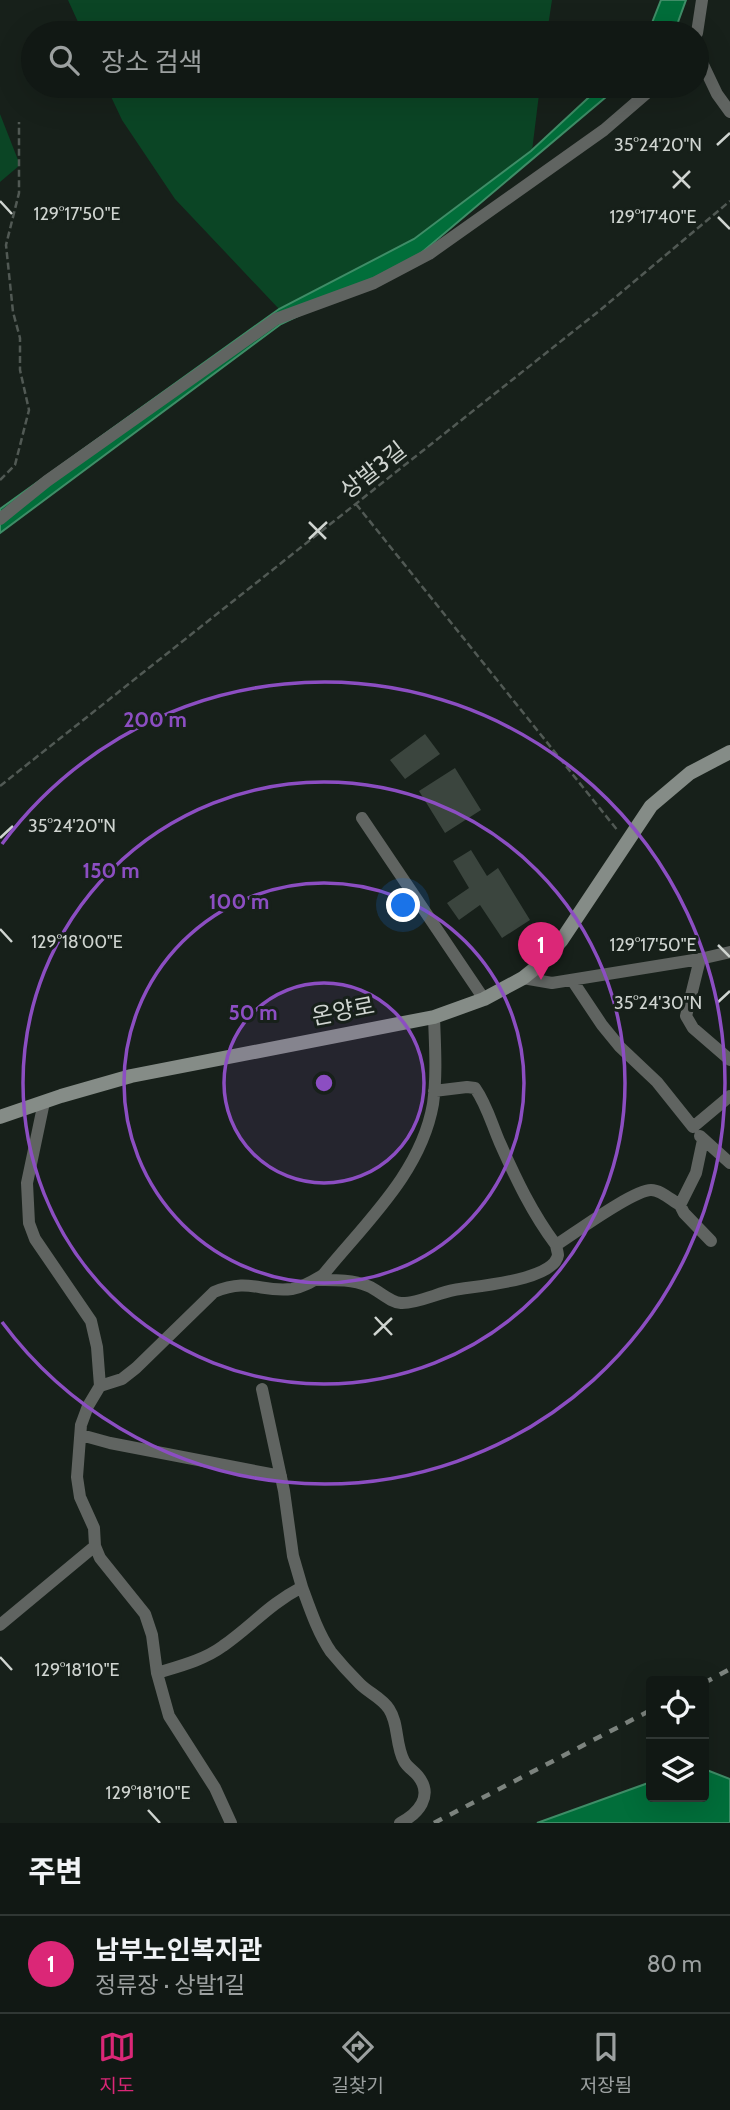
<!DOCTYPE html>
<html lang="ko">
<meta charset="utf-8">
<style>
body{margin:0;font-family:Cabin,"Noto Sans KR",sans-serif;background:#1e2522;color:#f1f3f6}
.controls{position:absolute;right:21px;bottom:21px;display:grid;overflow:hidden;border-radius:7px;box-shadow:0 7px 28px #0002}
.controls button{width:63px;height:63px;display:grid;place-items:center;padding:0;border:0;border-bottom:2px solid #303734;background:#111814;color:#f1f3f6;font:35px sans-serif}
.you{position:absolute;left:404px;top:906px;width:24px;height:24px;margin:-18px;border:5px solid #fff;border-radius:50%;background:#1a73e8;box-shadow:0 0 0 10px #1a73e833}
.badge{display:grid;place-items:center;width:46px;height:46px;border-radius:50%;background:#db2777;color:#fff;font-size:23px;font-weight:700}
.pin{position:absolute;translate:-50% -58px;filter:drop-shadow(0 2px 4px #0008)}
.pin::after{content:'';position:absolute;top:37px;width:24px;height:21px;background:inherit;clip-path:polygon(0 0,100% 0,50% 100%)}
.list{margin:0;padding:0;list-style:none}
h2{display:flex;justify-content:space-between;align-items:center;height:91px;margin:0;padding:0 28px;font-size:30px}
h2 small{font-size:23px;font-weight:400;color:#9ca0a0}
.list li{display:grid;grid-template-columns:46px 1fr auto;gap:21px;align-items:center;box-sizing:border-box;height:98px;padding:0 28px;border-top:2px solid #303734}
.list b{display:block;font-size:26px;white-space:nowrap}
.list p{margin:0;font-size:23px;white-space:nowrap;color:#9ca0a0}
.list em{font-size:23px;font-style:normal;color:#9ca0a0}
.icon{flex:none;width:38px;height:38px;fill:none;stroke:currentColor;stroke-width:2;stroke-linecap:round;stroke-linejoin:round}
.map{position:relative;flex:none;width:730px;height:1823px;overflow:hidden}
.search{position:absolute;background:#111814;box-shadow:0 7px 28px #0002;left:21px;right:21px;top:21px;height:77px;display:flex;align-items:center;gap:18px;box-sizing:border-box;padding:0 24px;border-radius:38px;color:#9ca0a0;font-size:26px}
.sheet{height:189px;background:#111814}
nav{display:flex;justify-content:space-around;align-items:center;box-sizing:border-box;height:98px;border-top:2px solid #303734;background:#111814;font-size:19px;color:#9ca0a0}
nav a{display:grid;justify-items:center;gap:4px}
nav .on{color:#db2777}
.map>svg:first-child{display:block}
</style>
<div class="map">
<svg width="730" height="1823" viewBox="0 0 730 1823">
<rect width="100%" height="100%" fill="#17201a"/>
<path fill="#0b4525" d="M 68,0 L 552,0 L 547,33 L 83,33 Z
M 106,86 L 540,86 L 532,151 L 414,239 L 279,309 L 175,199 L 122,120 Z
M 0,114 L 20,165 L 0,182 Z"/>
<path fill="#016e3a" stroke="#3f8d67" stroke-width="2" d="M 661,0 L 686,0 L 674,33 L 648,33 Z
M 601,86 L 619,86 L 408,264 L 281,324 L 0,533 L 0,509 L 279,309 L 414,239 L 531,151 Z
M 704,1769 L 730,1779 L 730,1823 L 537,1823 L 651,1782 L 651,1797 L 704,1797 Z"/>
<path fill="#3b453e" d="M 425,734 L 440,754 L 405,779 L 390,760 Z
M 455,768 L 481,810 L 445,833 L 419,791 Z
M 471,850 L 487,876 L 498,868 L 530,920 L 502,938 L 480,905 L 459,920 L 447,903 L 469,888 L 453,861 Z"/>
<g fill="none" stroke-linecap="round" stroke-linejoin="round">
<path stroke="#515954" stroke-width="2.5" stroke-dasharray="7 3.5" stroke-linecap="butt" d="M 0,480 L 15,465 L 29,410 L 20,370 L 20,338 L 13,312 L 6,245 L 19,193 L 19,122
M 356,504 L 618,831
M 0,786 L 599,311 L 730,201"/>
<path stroke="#606461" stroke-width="12" d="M 697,33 L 702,0
M 697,52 L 717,94 L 730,112
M 0,519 L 47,481 L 276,319 L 374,283 L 429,254 L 604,130 L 655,86
M 362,818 L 484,999
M 700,959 L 686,1016 L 693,1028 L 730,1060
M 523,978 L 552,983 L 700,959 L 730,952
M 572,980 L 602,1025 L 620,1047 L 657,1082 L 693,1127 L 730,1096
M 434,1091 L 467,1087 L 475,1088 C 487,1105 492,1125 500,1143 C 516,1179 532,1213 556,1245
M 44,1102 L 27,1183 L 29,1223 L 35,1239 L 91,1321 L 97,1347 L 100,1386 L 88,1406 L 81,1425 L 77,1477 L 80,1497 L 94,1528 L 95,1546 L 100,1558 L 145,1614 L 152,1635 L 157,1673 L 169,1716 L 215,1788 L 231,1823
M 700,1136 L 730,1163
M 703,1140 L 696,1173 L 680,1205 L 684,1213 L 711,1241
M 315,1280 C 333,1280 351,1279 368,1286 C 380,1291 389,1302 401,1303 C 416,1304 438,1293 454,1290 C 474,1286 554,1281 558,1255 C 558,1253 556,1246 556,1245 C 575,1233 633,1190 651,1190 C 661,1190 671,1200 680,1205
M 100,1386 L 122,1379 L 136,1368 L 214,1292 C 250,1277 261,1293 292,1289 C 304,1287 313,1281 323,1275 C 365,1223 421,1173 433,1104 C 437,1075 435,1046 434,1017
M 262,1389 L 284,1491 L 293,1556 L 302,1587
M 81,1435 L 110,1443 L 281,1476
M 0,1625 L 95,1546
M 157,1673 C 180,1666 204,1660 223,1646 C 253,1625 268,1605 302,1587 C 310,1609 318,1633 331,1652 C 340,1663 350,1674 360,1684 C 369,1693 382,1698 389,1709 C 399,1724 395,1744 404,1761 C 407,1767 414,1771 418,1776 C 434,1796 418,1814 400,1823"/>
<path stroke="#858c87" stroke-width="14" d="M 0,1117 L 61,1096 L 131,1076 L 434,1017 L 484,999 L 523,978 L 543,962 L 561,941 L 651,806 L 690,773 L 730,752"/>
<path stroke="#7c837e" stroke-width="4.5" stroke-dasharray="9 9" stroke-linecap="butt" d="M 704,1683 L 730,1669
M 434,1823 L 651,1710"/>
</g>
<path fill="none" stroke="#cfd4d0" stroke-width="2.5" d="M 717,145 L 730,133M 673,171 L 690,188M 673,188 L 690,171M 0,201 L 12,214M 718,217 L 730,229M 309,522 L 326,539M 309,539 L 327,522M 0,838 L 13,826M 0,929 L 12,942M 718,945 L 730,957M 717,1003 L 730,991M 375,1317 L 392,1335M 374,1335 L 392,1318M 0,1657 L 12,1670M 148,1810 L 160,1823"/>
<circle cx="324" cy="1083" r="100" fill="#8c4ec2" fill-opacity=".12"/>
<g fill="none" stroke="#8c4ec2" stroke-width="3.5">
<circle cx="324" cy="1083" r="100"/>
<circle cx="324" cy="1083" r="200"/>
<circle cx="324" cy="1083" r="301"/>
<path d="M2 844A401 401 0 1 1 2 1322"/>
</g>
<g text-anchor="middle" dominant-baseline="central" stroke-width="6" stroke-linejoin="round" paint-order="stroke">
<g font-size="23" fill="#cfd4d0" stroke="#17201a">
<text transform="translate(373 470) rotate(-38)">상발3길</text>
<text transform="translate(343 1011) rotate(-11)">온양로</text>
</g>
</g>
<g font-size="18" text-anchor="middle" fill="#cfd4d0" stroke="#17201a" stroke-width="6" stroke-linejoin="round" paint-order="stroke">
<text x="658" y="151">35°24'20"N</text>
<text x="77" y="220">129°17'50"E</text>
<text x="653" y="223">129°17'40"E</text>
<text x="72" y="832">35°24'20"N</text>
<text x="77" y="948">129°18'00"E</text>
<text x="653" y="951">129°17'50"E</text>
<text x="658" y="1009">35°24'30"N</text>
<text x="77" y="1676">129°18'10"E</text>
<text x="148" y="1799">129°18'10"E</text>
</g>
<circle cx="324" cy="1083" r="10" fill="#8c4ec2" stroke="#17201a" stroke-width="3.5"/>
<g font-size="21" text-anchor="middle" font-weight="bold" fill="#8c4ec2" stroke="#17201a" stroke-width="6" stroke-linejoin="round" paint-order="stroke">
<text x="155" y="727">200 m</text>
<text x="111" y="878">150 m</text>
<text x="239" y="909">100 m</text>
<text x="253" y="1020">50 m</text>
</g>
</svg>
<div class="controls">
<button><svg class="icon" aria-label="locate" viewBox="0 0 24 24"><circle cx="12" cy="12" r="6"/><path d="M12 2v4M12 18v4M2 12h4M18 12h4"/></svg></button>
<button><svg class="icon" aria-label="layers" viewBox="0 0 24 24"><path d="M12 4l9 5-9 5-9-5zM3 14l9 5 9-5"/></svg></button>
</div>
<div class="you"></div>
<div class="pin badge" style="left:541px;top:980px">1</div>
<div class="search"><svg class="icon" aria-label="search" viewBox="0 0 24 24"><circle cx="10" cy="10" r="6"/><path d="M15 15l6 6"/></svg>장소 검색</div>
</div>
<section class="sheet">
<h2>주변<small></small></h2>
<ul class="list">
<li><span class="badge">1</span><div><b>남부노인복지관</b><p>정류장 · 상발1길</p></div><em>80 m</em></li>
</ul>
</section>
<nav>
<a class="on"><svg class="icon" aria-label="map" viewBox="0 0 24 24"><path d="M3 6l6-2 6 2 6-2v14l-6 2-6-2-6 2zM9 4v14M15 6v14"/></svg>지도</a>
<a><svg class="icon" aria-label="directions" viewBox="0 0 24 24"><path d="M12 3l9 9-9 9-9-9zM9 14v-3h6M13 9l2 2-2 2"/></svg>길찾기</a>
<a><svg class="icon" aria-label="saved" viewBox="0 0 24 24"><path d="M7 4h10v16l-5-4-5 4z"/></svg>저장됨</a>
</nav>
